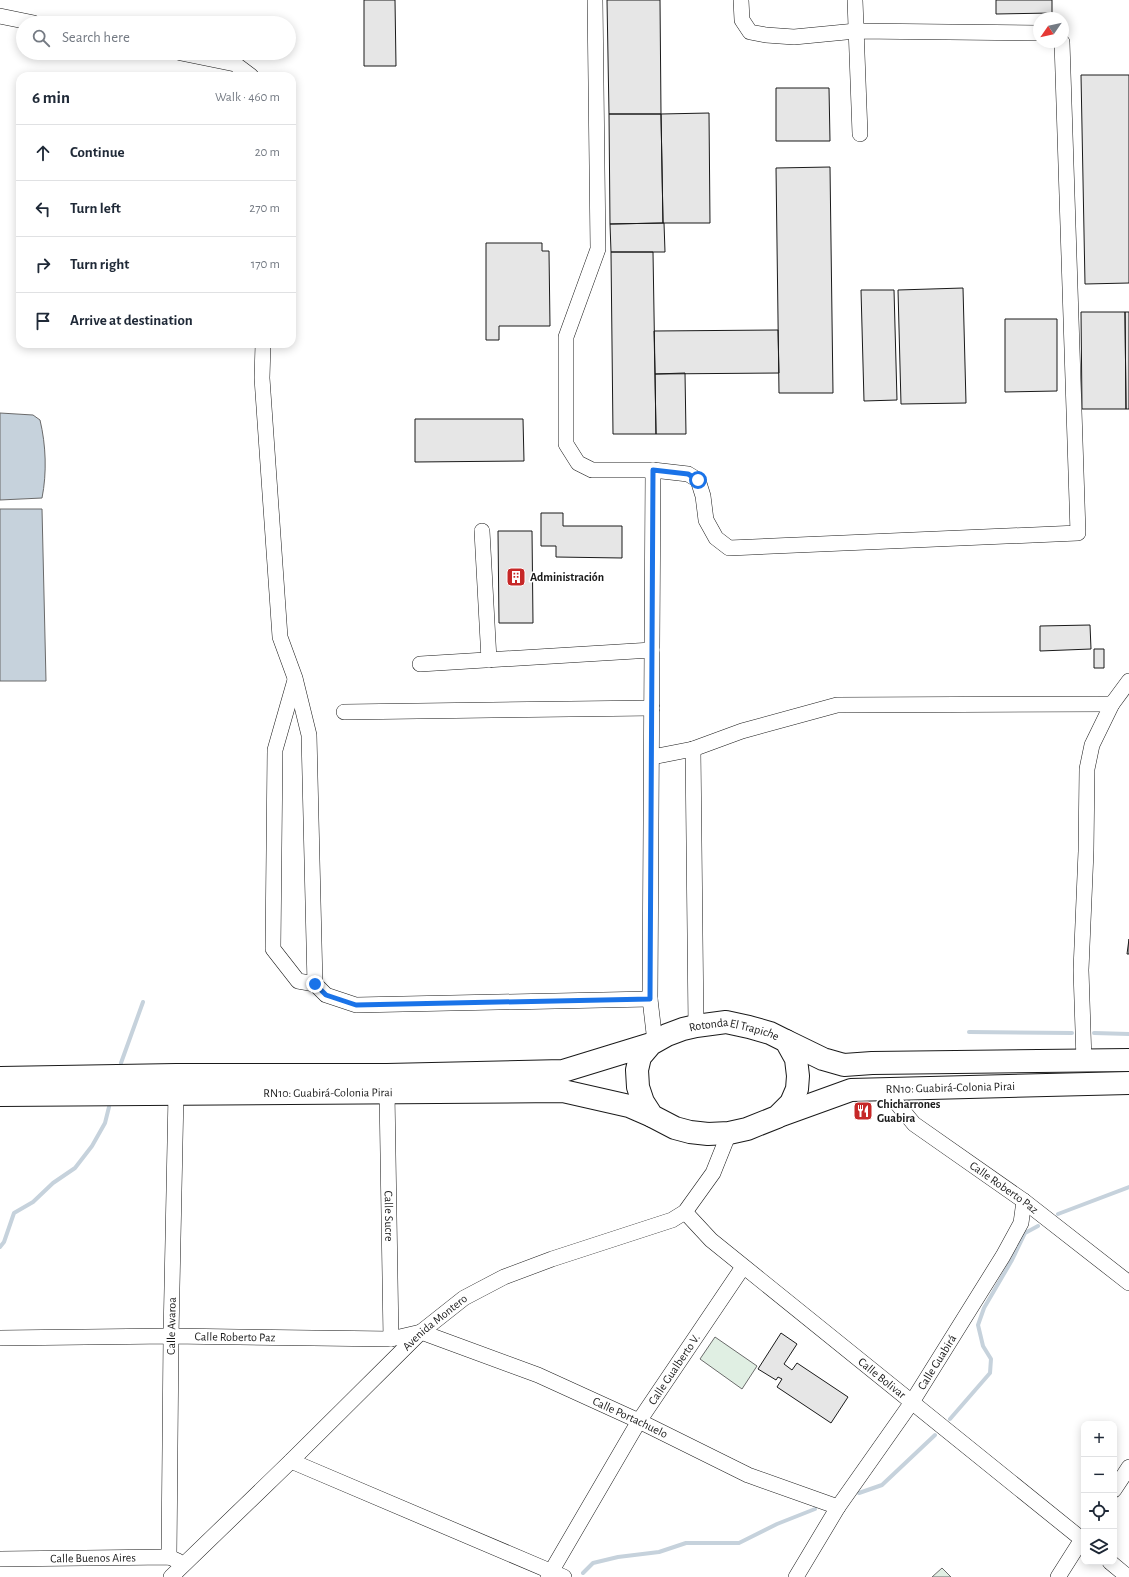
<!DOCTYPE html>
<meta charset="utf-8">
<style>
body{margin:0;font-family:"Alegreya Sans",sans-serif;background:#f2f2f3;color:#1f2937}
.controls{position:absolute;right:12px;bottom:12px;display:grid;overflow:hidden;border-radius:8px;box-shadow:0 2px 10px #0003}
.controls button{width:36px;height:36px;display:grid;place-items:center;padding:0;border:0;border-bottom:1px solid #e0e1e3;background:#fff;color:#1f2937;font:20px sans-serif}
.compass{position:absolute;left:1033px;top:12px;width:36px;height:36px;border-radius:50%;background:#fff;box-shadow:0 2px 10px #0003;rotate:236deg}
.stop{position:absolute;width:12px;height:12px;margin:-9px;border:3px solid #1a73e8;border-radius:50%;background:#fff}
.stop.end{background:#1a73e8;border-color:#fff;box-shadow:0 1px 4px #0008}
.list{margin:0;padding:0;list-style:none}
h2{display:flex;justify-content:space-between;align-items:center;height:52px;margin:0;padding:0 16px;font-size:17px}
h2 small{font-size:13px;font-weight:400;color:#747a83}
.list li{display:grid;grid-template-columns:26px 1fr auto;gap:12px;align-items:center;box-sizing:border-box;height:56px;padding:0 16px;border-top:1px solid #e0e1e3}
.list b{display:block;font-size:15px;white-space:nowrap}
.list em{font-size:13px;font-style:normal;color:#747a83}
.icon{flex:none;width:22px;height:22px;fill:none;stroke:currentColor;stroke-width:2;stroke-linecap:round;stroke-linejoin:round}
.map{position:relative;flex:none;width:1129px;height:1577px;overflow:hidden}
.search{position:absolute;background:#fff;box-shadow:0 2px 10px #0003;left:16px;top:16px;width:280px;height:44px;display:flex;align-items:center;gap:10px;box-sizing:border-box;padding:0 14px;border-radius:22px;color:#747a83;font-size:15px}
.panel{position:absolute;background:#fff;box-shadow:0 2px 10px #0003;left:16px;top:72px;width:280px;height:276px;border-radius:12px}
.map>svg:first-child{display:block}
</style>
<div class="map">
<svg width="1129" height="1577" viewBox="0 0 1129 1577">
<rect width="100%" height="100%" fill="#fff"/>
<path fill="#e0efe3" stroke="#6a6a6a" d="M 715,1337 L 757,1366 L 742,1389 L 700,1359 Z
M 942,1568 L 951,1577 L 932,1577 Z"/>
<path fill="#c6d2dc" stroke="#6a6a6a" d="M 0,413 L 33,415 L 40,420 C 46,445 47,473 42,498 L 0,500 Z
M 0,509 L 42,509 L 46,681 L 0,681 Z"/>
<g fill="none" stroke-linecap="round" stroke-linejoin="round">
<path stroke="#c6d2dc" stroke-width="4" d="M 969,1032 L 1072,1033
M 1094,1033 L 1129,1034
M 121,1063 L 143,1002
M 1058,1214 L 1129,1187
M 0,1247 L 4,1242 L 14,1213 L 33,1202 L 53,1183 L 75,1168 L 92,1146 L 105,1123 L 109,1107
M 950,1419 L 990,1373 L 991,1359 L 983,1346 L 978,1325 L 984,1308 L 1012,1260 L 1025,1233 L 1038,1226
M 859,1493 L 882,1485 L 935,1435
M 583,1573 L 593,1563 L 618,1557 L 659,1552 L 686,1543 L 739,1543 L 777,1524 L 815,1509"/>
</g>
<path fill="#e6e6e6" stroke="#1a1a1a" d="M 364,0 L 395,0 L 396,66 L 364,66 Z
M 607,0 L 660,0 L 661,114 L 609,114 Z
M 996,0 L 1052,0 L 1052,13 L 996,14 Z
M 1081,75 L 1129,75 L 1129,283 L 1085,284 Z
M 776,88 L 829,88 L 830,141 L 776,141 Z
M 709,113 L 710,223 L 663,223 L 661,114 Z
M 609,114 L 661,114 L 663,223 L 610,224 Z
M 830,167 L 833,393 L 779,393 L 776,168 Z
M 664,223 L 665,252 L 611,252 L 610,224 Z
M 486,243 L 542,243 L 542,251 L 549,251 L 550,326 L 499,326 L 499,340 L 486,340 Z
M 611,252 L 653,252 L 656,434 L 613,434 Z
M 963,288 L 966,403 L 901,404 L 898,290 Z
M 861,290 L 894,290 L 897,400 L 864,401 Z
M 1081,312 L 1125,312 L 1126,409 L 1082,409 Z
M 1125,312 L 1129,312 L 1129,409 L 1126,409 Z
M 1005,319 L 1057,319 L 1057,391 L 1005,392 Z
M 778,330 L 779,373 L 655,374 L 654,331 Z
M 685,373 L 686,434 L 656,434 L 655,374 Z
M 415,419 L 523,419 L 524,461 L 415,462 Z
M 541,513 L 563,513 L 563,526 L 622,526 L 622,558 L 556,557 L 556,546 L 541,546 Z
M 498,531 L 532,531 L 533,623 L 499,623 Z
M 1090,625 L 1091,649 L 1040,651 L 1040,626 Z
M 1094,649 L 1104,649 L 1104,668 L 1094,668 Z
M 1129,939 L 1129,954 L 1127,954 Z
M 781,1333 L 797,1344 L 784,1364 L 792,1370 L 797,1363 L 848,1397 L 831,1423 L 777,1387 L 782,1379 L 778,1377 L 776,1380 L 758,1369 Z"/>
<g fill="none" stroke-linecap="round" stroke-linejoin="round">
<g stroke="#1a1a1a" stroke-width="16">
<g id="minor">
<path d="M 595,0 L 598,249 L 566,337 L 566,444 L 578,463 L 592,470 L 653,470 L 688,474 L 698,480 L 703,496 L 706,520 L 716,538 L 729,548 L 1078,533 L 1062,42"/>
<path d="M 741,0 L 742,20 L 750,32 L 766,35 L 794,37 L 856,31 L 1039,33"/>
<path d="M 855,0 L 860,134"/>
<path d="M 0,16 L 34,23"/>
<path d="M 181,53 L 235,64 L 251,76"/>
<path d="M 263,344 L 262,378 L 280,637 L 295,678 L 309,735 L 315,984 L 326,995 L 356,1005 L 650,999"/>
<path d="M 653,470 L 650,999 L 655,1042"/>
<path d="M 482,531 L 489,660"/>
<path d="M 420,664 L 652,650"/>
<path d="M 295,680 L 275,750 L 273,949 L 298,981 L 315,984"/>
<path d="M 344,712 L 652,708"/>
<path d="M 693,749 L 696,1026"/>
<path d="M 652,757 L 693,749 L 742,731 L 837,705 L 1112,704"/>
<path d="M 1084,1061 L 1081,970 L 1086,851 L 1087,769 L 1092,745 L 1112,704 L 1129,681"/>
<path id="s1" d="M 884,1088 L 914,1124 L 1024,1201 L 1129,1283"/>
<path id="s2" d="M 387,1092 L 391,1339"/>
<path id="s3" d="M 685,1212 L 711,1240 L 1084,1541"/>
<path id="s4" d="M 0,1338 L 171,1336 L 391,1339 L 421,1332 L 538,1375 L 639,1421 L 748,1475 L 838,1507"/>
<path d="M 291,1461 L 564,1577"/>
<path d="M 1114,1490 L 1129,1467"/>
<path id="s5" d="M 169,1557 L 171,1336 L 176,1094"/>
<path id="s6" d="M 0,1559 L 169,1557 L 178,1561"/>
<path d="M 1110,1562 L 1128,1577"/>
<path id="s7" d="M 171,1577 L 291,1461 L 421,1332 L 464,1298 L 504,1277 L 552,1259 L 672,1220 L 685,1212 L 713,1173 L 729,1133"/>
<path id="s8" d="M 548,1577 L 639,1421 L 743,1267"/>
<path id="s9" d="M 796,1577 L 838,1507 L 912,1402 L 1003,1256 L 1021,1223 L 1024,1201"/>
<path d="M 1058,1577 L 1084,1536"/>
</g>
</g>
<g stroke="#1a1a1a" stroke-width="24">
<g id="highway">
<path d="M 786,1041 L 823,1059 L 844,1065 L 872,1063 L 1129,1060"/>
<path id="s10" d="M 0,1078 L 176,1075 L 387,1075 L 563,1071 L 651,1044 L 667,1035 L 683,1029 L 696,1026 L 726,1022 L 749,1027 L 770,1033 L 786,1041 L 796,1059 L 798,1076 L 797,1089 L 791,1103 L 777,1117 L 747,1129 L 729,1133 L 708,1134 L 690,1132 L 675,1128 L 652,1116 L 643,1102 L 638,1087 L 637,1070 L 640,1057 L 651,1044"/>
<path id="s11" d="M 0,1095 L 563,1091 L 629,1106 L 652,1116"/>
<path id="s12" d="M 779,1116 L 851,1090 L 1129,1083"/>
</g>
</g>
<use href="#minor" stroke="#fff" stroke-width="15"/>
<use href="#highway" stroke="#fff" stroke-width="22"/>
</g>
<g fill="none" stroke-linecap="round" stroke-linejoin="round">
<path stroke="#1a73e8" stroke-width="5" d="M 315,984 L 326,995 L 356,1005 L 650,999 L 653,470 L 688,474 L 698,480"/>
</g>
<defs>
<g id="building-square" transform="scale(1)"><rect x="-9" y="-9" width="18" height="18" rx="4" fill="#c62828" stroke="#fff"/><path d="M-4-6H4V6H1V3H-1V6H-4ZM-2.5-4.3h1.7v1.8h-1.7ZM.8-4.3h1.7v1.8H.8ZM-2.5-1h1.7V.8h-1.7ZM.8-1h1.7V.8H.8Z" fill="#fff"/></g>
<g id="restaurant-square" transform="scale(1)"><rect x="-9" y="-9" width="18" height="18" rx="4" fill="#c62828" stroke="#fff"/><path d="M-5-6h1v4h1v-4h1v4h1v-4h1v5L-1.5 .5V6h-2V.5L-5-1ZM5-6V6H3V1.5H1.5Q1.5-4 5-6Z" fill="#fff"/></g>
</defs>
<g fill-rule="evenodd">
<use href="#building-square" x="516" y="577"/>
<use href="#restaurant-square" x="863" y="1111"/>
</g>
<g text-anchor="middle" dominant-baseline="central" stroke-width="3" stroke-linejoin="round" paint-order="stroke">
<g font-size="12" font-weight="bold" fill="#1a1a1a" stroke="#fff" text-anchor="start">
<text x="530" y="577">Administración</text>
<text x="877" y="1104">Chicharrones<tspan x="877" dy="14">Guabira</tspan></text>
</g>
<g font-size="12" fill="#1a1a1a" stroke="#fff">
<text stroke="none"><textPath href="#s10" startOffset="743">Rotonda El Trapiche</textPath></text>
<text stroke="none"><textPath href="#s12" startOffset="176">RN10: Guabirá-Colonia Pirai</textPath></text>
<text stroke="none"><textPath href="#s11" startOffset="328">RN10: Guabirá-Colonia Pirai</textPath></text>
<text stroke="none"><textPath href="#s1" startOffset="157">Calle Roberto Paz</textPath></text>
<text stroke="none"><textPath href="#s2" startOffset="124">Calle Sucre</textPath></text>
<text stroke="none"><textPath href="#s7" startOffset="367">Avenida Montero</textPath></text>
<text stroke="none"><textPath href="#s5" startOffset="231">Calle Avaroa</textPath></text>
<text stroke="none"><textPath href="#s4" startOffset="235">Calle Roberto Paz</textPath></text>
<text stroke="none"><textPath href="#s9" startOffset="257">Calle Guabirá</textPath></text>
<text stroke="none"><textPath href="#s8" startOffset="243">Calle Gualberto V.</textPath></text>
<text stroke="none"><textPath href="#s3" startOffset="258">Calle Bolivar</textPath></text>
<text stroke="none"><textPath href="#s4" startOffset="648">Calle Portachuelo</textPath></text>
<text stroke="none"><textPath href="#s6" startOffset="93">Calle Buenos Aires</textPath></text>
</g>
</g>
</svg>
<div class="controls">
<button>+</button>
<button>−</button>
<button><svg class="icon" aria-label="locate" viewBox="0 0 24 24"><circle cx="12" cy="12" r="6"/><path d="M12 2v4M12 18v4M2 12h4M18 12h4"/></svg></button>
<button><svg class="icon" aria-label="layers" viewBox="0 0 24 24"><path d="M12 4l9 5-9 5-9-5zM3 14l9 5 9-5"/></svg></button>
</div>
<svg class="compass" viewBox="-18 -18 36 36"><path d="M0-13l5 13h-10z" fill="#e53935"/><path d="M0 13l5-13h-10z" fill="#747a83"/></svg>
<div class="stop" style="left:698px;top:480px"></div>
<div class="stop end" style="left:315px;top:984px"></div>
<div class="search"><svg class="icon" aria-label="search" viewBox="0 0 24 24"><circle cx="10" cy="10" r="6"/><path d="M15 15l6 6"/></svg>Search here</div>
<section class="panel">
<h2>6 min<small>Walk · 460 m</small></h2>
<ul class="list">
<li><svg class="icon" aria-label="ahead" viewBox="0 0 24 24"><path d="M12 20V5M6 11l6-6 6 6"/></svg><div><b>Continue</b></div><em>20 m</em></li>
<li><svg class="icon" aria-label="left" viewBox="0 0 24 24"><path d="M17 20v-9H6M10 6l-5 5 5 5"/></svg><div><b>Turn left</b></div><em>270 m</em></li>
<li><svg class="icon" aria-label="right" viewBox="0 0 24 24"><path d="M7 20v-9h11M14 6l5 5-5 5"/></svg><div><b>Turn right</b></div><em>170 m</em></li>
<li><svg class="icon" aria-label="arrive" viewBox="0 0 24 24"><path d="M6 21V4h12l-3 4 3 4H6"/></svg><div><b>Arrive at destination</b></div></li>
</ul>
</section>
</div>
